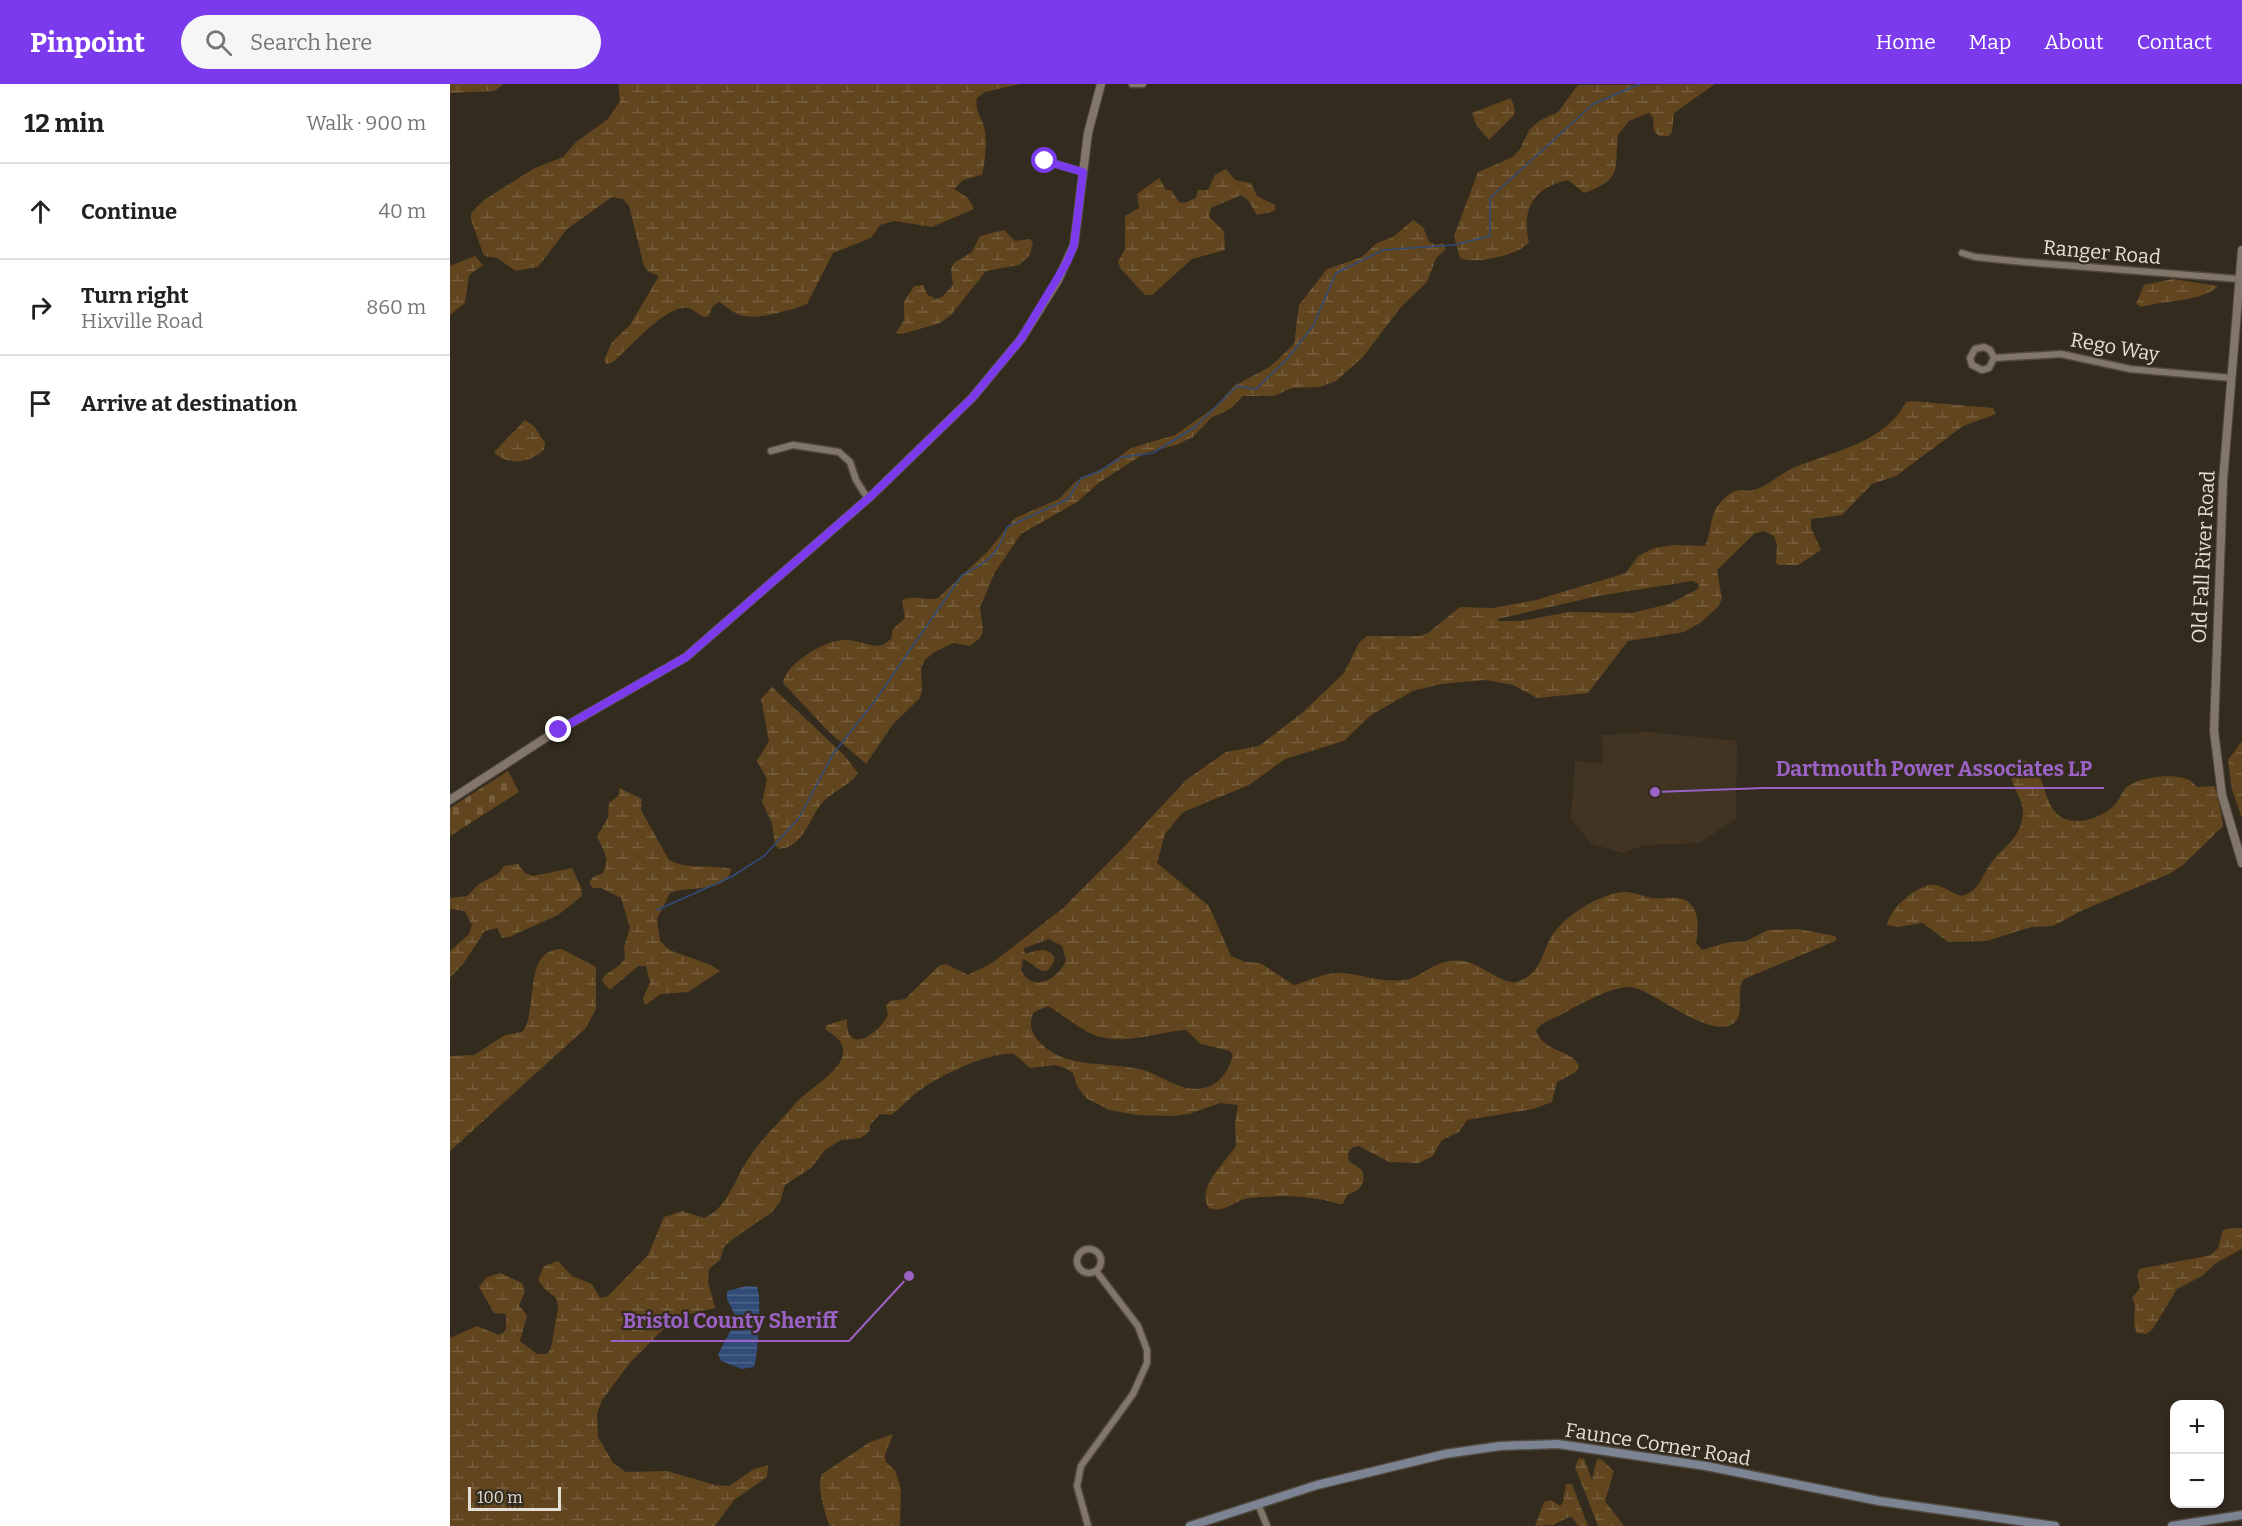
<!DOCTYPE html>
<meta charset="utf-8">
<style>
body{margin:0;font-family:Bitter,serif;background:#f6f6f6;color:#202124}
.controls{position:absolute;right:18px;bottom:18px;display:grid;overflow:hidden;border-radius:12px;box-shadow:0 3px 9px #0003}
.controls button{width:54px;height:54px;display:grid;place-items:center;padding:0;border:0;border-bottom:2px solid #e0e0e0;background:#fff;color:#202124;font:30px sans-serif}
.scale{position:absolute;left:18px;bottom:15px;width:93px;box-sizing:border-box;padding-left:6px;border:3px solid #e5dfd7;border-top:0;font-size:16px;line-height:21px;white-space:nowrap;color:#e5dfd7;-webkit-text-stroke:4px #342b1f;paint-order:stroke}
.stop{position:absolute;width:18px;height:18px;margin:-14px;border:4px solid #7c3aed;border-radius:50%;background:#fff}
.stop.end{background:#7c3aed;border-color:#fff;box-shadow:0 2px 6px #0008}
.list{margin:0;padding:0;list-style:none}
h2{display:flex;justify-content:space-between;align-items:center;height:78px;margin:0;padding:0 24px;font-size:26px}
h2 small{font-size:20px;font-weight:400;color:#757577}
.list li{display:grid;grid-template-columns:39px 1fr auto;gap:18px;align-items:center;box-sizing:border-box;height:96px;padding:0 24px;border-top:2px solid #e0e0e0}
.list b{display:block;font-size:22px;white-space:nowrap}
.list p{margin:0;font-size:20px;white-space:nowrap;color:#757577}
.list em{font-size:20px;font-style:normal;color:#757577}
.icon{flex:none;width:33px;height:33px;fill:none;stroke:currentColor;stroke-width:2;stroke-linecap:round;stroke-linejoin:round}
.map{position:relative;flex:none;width:1792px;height:1442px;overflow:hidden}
header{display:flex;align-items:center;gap:36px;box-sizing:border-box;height:84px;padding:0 30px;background:#7c3aed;color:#fff}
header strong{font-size:28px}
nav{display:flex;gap:33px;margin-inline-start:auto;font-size:21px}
.search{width:420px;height:54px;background:#f6f6f6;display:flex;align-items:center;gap:15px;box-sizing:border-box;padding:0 21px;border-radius:33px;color:#757577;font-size:22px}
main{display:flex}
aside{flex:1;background:#fff}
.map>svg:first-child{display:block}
</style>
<header>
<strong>Pinpoint</strong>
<div class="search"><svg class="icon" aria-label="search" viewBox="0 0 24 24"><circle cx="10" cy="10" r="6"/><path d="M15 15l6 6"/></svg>Search here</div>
<nav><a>Home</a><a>Map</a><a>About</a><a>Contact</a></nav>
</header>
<main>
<aside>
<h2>12 min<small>Walk · 900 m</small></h2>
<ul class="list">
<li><svg class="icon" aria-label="ahead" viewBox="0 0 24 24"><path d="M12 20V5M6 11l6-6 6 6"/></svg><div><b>Continue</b></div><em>40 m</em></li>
<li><svg class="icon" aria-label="right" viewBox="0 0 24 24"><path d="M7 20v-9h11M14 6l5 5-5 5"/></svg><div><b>Turn right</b><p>Hixville Road</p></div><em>860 m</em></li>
<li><svg class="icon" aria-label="arrive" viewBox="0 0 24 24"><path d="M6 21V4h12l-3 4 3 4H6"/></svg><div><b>Arrive at destination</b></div></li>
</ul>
</aside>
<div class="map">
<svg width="1792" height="1442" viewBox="0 0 1792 1442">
<defs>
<pattern id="wetland-marsh" width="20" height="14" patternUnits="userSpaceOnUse" patternTransform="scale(1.5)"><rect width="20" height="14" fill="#60451e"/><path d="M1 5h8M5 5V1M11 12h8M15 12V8" fill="none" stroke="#775f3e"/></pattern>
<pattern id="cemetery-stones" width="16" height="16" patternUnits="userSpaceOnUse" patternTransform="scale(1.5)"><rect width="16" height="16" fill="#60451e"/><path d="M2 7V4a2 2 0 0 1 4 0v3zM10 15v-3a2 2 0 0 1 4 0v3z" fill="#775f3e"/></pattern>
<pattern id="water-rules" width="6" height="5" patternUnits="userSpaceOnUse" patternTransform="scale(1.5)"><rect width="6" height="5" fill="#314c79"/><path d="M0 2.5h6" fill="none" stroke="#4f658b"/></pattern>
</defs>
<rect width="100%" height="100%" fill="#342b1f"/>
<path fill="#423423" d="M 1198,648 L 1287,657 L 1286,735 L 1249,759 L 1194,761 L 1173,769 L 1142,760 L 1121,735 L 1125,677 L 1153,680 L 1152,651 Z"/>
<path fill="url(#wetland-marsh)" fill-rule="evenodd" d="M 0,0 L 54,0 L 44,7 L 0,9 Z
M 168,0 L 570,0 L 535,8 L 527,14 C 524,28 533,34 535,47 C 537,58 535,80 532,91 L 513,96 L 504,105 L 518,114 L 524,125 L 482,143 L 444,137 L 430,141 L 421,154 L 383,169 L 357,220 C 342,226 306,237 290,231 C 282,228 277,223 269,218 L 262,223 L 259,232 L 254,233 C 248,231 244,225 238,224 C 216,220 179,265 163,278 L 156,280 L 154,276 L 162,258 L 180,241 L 209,192 L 198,187 L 194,182 L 179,122 L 173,115 L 162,113 L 117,145 L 88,183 L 66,187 L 47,174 L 34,172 L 21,136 L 21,129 L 34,116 L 83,85 L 113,73 L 126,58 L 158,35 L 170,17 Z
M 1265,0 L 1224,29 L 1222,48 L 1219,52 L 1209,52 L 1204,47 L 1203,33 L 1199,29 L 1179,37 L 1168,51 C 1164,85 1174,95 1134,109 L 1118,96 C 1084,103 1071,125 1079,158 C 1070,171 1024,181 1010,174 L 1004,152 L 1028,88 L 1063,73 L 1070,65 L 1079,46 L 1089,37 L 1108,28 L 1128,1 Z
M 1061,14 L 1065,25 L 1064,31 L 1039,56 L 1026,41 L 1022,29 Z
M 776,85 L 785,96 L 801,99 L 807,112 L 825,121 L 825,127 L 807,131 L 798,116 L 791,111 L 761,124 L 759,133 L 774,147 L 775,166 L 742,175 L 702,211 L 695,211 L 671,185 L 668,178 L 675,165 L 675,132 L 689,124 L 687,110 L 709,94 L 716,106 L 721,106 L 729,118 L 734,119 L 746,114 L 748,106 L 758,106 L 765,91 Z
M 963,136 L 973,143 L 979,158 L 986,161 L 993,159 L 996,165 L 986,174 L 977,198 L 951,223 L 913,273 L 886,297 L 869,303 L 842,304 L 824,312 L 793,312 L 780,325 L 761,334 L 743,353 L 726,361 L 695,369 L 650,398 L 627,418 L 571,450 L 545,488 L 530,523 L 533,547 L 530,554 L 520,562 L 503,559 L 483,569 L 475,576 L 471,584 L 472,607 L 469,615 L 443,640 L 416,680 L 378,647 L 333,599 C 336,579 376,555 396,556 C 409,556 422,564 433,561 L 441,555 L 443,545 L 455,534 L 452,517 C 463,509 475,518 488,514 L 537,468 L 565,434 L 609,415 L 625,398 L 655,383 L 681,364 L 725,351 L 765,323 L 784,302 L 821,282 L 844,260 L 849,221 L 877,185 L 912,173 L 927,159 L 943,153 Z
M 554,146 L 565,157 L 579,155 L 583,158 L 580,171 L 569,181 L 536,187 L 501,231 L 490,239 L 452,250 L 446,249 L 454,236 L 454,218 L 464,202 L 473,201 L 478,211 L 486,215 L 492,213 L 503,201 L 501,185 L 504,179 L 522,168 L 530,152 Z
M 25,172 L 33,181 L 19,191 L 15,219 L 0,231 L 0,182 Z
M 1723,195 L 1768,202 C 1753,218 1713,216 1692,223 L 1686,220 L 1694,201 Z
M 1461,317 L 1543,324 L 1546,330 L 1513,342 L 1446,392 L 1422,400 L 1392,431 L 1361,435 L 1361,444 L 1371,466 L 1348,481 L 1329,481 L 1326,479 L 1327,461 L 1324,452 L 1314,447 L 1304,450 L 1267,486 L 1272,515 L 1268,523 L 1250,539 L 1234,548 L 1178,557 L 1138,609 L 1087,614 L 1063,601 L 1036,596 L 991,600 L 963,607 L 921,631 L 894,657 L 835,675 L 799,701 L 733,728 L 715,750 L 707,779 L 759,822 L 781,872 L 795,878 L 810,879 L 844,901 C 859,897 875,888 891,889 C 912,890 931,899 954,896 C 972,894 986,873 1013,877 C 1030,879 1053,901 1066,898 C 1090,891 1090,874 1100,855 C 1110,834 1152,808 1175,808 C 1184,808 1192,812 1201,814 C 1211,815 1224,812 1233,815 C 1250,822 1249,844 1246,859 L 1252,866 L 1275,859 L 1296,857 L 1318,846 L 1348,845 L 1385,852 L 1387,856 L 1383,858 L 1294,895 C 1285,907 1296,928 1284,939 C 1262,958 1201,904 1180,903 C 1163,902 1130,920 1116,928 C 1106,935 1092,936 1086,947 C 1094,969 1122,965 1129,982 L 1126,988 L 1107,998 L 1102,1018 L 1083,1025 L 1017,1036 L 1009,1048 L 992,1056 L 982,1073 L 968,1079 L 939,1078 L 909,1062 L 903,1063 L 898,1069 L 899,1077 L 912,1086 C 916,1100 911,1106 897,1111 L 893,1120 L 889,1120 C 862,1111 828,1111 799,1114 C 785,1116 774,1130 759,1124 C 745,1105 776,1077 786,1062 L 785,1040 L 788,1021 L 770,1019 L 739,1030 L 721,1032 L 687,1031 L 659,1026 L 636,1014 L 627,1002 L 623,989 L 615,984 L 605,981 L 580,984 L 564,970 C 539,968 494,990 473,1004 C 462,1011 452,1023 441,1031 L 430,1030 L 420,1041 L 420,1047 L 411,1054 L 391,1056 L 375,1066 L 361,1084 L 335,1101 L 330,1118 L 322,1128 L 280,1157 L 274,1163 L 270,1176 L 259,1185 L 258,1198 L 265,1224 L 224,1234 L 179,1280 L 152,1316 L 147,1330 L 148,1353 L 163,1379 L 176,1388 L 217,1387 L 265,1401 L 279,1402 L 304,1385 L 318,1381 L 317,1393 L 284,1416 L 265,1442 L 0,1442 L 0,1254 L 27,1242 L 49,1251 L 56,1246 L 56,1230 L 44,1229 L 29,1203 L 37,1193 L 50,1189 L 72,1199 L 75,1208 L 69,1221 L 77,1232 L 70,1257 L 87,1270 L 97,1270 L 101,1264 L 108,1223 L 106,1214 L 95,1205 L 88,1196 L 94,1182 L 108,1177 L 122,1192 L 142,1200 L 150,1214 L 158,1212 L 198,1171 L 214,1133 L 232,1127 L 254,1134 C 278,1124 284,1096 297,1077 C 310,1056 329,1039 344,1021 C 356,1006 392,988 393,969 C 394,956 383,951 375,945 L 377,941 L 397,935 C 395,973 429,950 438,931 L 436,922 L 440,917 L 455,915 L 489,882 L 496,880 L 518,891 L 542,879 L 612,825 L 672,765 L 736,696 L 776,668 L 809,662 L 852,629 L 894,589 L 909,559 L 917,552 L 969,552 L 978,549 L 1010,523 L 1043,524 L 1086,516 L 1176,489 L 1188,472 L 1204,464 L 1224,461 L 1255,462 C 1262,448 1259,431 1270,419 C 1289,398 1290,411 1307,405 C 1320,400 1330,390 1343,384 C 1381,368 1435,359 1456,318 ZM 1242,497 L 1249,500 L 1248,505 L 1219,520 L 1182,529 L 1119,528 L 1071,537 L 1049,537 L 1047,535 L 1148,512 ZM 599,855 L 612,862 L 616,876 C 609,895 582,910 571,886 L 573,875 C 586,880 596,900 605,874 C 597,861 586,867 575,870 L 574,864 ZM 598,922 C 613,931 626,942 642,950 C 671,963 706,948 736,946 L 751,960 L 780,967 L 783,972 C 778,987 770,1001 754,1004 C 729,1009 712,990 689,985 C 654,977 611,986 586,954 C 580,945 579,938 584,928 Z
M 75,336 L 84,342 L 95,359 L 94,366 C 79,379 60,382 44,369 L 46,366 Z
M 322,603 L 394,671 L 408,689 C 401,700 386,706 376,715 C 359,730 356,763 329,765 L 325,761 L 322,739 L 312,718 L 317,695 L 307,677 L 319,657 L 311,615 Z
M 1792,657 L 1792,734 L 1782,706 L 1778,676 Z
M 1573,676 C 1601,682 1587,737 1627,737 C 1641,737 1659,729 1667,718 C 1671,712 1673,706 1678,702 C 1691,693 1721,689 1737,695 C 1741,696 1744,700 1747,703 L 1764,702 L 1768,710 L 1773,742 L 1733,781 L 1721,789 L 1631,827 L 1603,842 L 1581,843 L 1537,857 L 1498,858 L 1473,839 L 1448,843 L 1437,841 C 1439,825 1469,798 1486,801 C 1495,803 1503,810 1512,812 C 1531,806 1531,792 1542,778 C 1555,761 1572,754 1573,727 C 1573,711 1545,682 1573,676 Z
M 169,704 L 192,715 L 191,726 L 219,776 C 238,786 261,780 281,785 C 278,810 237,801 220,809 L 207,835 L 210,857 L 219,866 L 261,881 L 270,887 L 238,908 L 211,910 L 195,921 L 193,914 L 200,899 L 196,882 L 188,882 L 160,906 L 152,897 C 155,887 170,885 175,874 L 174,863 L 180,844 L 171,814 L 151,804 L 143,804 L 139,799 L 143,793 L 153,789 C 160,774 154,767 147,753 L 158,733 L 159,719 L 169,711 Z
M 68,780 L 75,789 L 83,792 L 122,784 L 131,803 L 132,812 L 108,831 L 59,853 L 52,854 L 47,844 L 35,847 L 13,880 L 0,894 L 0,867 L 19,850 L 22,841 L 15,827 L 0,825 L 0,814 L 17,812 L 29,800 L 48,790 L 54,782 Z
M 112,865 L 146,883 L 146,925 L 136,944 L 0,1067 L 0,972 L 24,971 L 55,951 L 72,948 C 90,927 71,865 112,865 Z
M 1781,1144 L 1792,1144 L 1792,1165 L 1766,1179 L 1752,1192 L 1727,1205 L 1702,1246 L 1696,1250 L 1687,1249 C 1680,1237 1689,1226 1682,1214 L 1690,1204 L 1687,1192 L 1689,1185 L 1761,1171 L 1768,1164 L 1773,1146 Z
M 443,1350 L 435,1371 L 436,1378 L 445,1386 L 451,1405 L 450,1442 L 380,1442 C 375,1431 366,1401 372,1390 L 420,1358 Z
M 1129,1374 L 1134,1375 L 1142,1396 L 1147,1375 L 1152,1376 L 1164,1387 L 1155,1417 L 1174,1442 L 1148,1442 L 1125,1383 Z
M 1116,1400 L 1122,1400 L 1138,1442 L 1128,1442 L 1123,1434 L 1119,1433 L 1103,1441 L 1085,1442 L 1094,1418 L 1101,1416 L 1110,1422 L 1113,1418 Z"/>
<path fill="url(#cemetery-stones)" d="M 58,687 L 69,708 L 0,752 L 0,724 Z"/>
<path fill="url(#water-rules)" d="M 297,1202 L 307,1203 C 312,1212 308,1273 304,1283 L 292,1285 L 271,1277 L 268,1270 L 287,1235 L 277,1215 L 277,1207 Z"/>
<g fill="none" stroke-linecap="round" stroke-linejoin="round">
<path stroke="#314c79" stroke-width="1.5" d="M 207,826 L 281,793 L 314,772 L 349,734 L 383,670 L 424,618 L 512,491 C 537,479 548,471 557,443 L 618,415 L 631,394 L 648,388 L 672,373 L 703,369 L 745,343 L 787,302 L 806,305 L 837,275 L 863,242 L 886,189 L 933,166 L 1004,161 L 1040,152 L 1040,114 L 1143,20 L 1190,0"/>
<g stroke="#50493f" stroke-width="9">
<path id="minor" d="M 682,0 L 693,0
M 595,77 L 633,88
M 1512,169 L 1525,173 L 1574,178 L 1789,195
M 1544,274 L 1539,284 L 1532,286 L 1522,281 L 1520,274 L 1525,265 L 1534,263 L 1540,266 L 1544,274 L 1611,270 L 1680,285 L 1781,294
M 321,367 L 343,361 L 389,368 L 400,378 L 406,396 L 418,415
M627 1177a12 12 0 1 1 24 0a12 12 0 1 1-24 0Z
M 808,1420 L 817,1442
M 638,1442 L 627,1402 L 631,1382 L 683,1310 L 697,1279 L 697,1266 L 688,1242 L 646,1187"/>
</g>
<g stroke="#50493f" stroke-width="10">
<path id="tertiary" d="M 1792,166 L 1773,397 L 1764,647 L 1772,711 L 1792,779
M 0,716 L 97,653 L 236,573 L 421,412 L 522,314 L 571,255 L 608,196 L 624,161 L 638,49 L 651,0"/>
</g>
<g stroke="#50493f" stroke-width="11">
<path id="secondary" d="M 740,1442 L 867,1401 L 995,1370 L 1050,1362 L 1108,1360 L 1256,1382 L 1429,1417 L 1605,1442
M 1722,1442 L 1792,1431"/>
</g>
<use href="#minor" stroke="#817669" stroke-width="6"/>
<use href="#tertiary" stroke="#817669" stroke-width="8"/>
<use href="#secondary" stroke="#7c8494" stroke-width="8"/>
</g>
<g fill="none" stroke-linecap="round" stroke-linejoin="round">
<path stroke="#7c3aed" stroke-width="8" d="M 109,646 L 236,573 L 421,412 L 522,314 L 571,255 L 617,178 L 624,161 L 633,88 L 595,77"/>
</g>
<g text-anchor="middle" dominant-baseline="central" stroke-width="4.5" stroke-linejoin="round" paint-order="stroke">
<g font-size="20" fill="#e5dfd7" stroke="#342b1f">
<text transform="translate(1652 168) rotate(5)">Ranger Road</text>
<text transform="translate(1665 263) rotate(10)">Rego Way</text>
<text transform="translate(1753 473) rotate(-87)">Old Fall River Road</text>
<text transform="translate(1208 1360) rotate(9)">Faunce Corner Road</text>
</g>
</g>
<path fill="none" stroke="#9b62c6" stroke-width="2" d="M1205 708L1314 704H1654M459 1192L399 1257H161"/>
<g fill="#9b62c6" stroke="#342b1f" stroke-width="2">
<circle cx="1205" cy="708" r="6"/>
<circle cx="459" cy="1192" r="6"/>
</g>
<g font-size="21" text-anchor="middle" font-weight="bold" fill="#9b62c6" stroke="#342b1f" stroke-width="4.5" stroke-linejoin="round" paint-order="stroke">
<text x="1484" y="692">Dartmouth Power Associates LP</text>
<text x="280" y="1244">Bristol County Sheriff</text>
</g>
</svg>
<div class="controls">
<button>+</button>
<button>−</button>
</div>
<div class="scale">100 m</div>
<div class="stop" style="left:595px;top:77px"></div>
<div class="stop end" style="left:109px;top:646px"></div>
</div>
</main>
